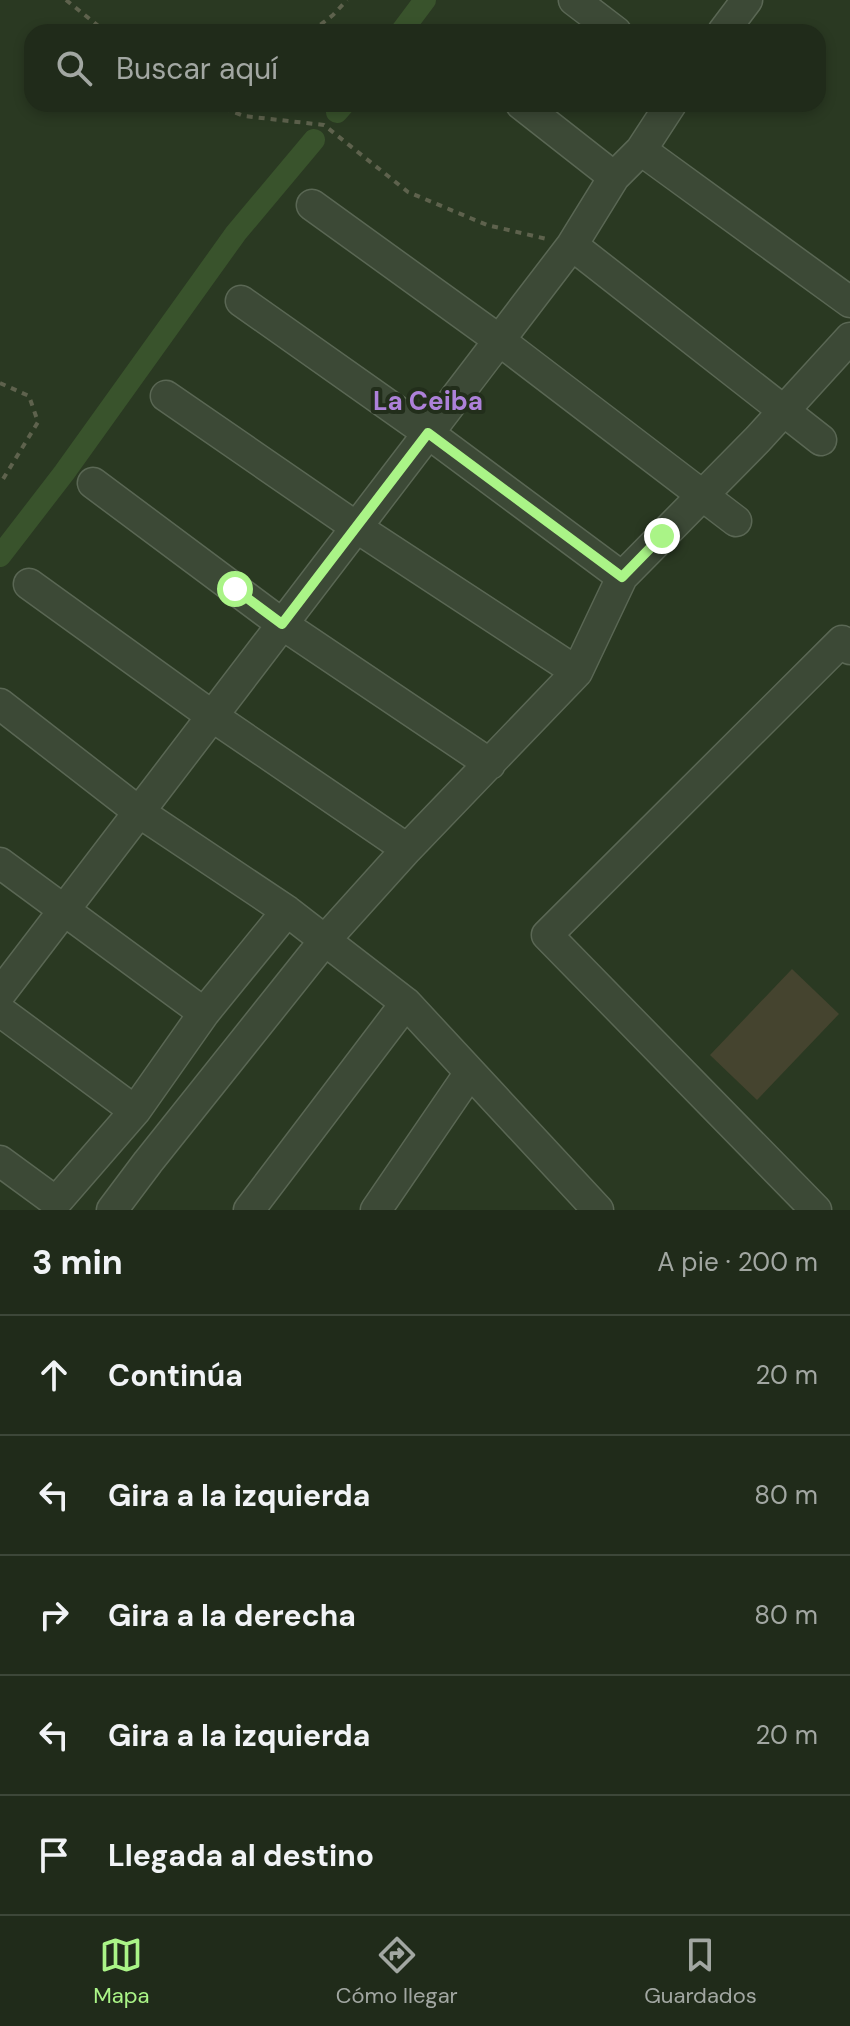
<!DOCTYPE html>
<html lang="es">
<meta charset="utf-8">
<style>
body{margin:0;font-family:"DM Sans",sans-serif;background:#2d3727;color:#f1f3f6}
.stop{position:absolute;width:24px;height:24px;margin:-18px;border:6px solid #aaf487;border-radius:50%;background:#fff}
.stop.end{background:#aaf487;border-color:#fff;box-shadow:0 2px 8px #0008}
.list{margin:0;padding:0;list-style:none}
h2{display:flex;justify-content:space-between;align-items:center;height:104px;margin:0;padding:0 32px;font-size:34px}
h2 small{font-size:26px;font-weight:400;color:#a2a7a2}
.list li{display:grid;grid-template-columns:52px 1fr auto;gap:24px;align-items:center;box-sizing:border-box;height:120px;padding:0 32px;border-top:2px solid #3d4739}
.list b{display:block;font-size:30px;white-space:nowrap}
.list em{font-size:26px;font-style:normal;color:#a2a7a2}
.icon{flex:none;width:44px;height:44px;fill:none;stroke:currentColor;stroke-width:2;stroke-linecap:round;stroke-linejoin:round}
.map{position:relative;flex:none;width:850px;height:1210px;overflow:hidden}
.search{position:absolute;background:#202b1a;box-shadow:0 4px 12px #0003;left:24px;right:24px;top:24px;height:88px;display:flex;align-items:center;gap:20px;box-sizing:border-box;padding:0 28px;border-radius:24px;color:#a2a7a2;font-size:30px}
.sheet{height:704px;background:#202b1a}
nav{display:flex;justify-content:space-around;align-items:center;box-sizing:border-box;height:112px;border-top:2px solid #3d4739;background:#202b1a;font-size:22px;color:#a2a7a2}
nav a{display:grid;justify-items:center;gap:4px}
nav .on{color:#aaf487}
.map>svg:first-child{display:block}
</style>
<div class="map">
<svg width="850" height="1210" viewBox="0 0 850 1210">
<rect width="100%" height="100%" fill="#2a3922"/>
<path fill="#45442f" d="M 792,969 L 839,1014 L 757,1100 L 710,1055 Z"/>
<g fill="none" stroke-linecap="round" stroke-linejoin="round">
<path stroke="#39532c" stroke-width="22" d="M 401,32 L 425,0
M 337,112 L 344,104
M 0,556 L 64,473 L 236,233 L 314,140"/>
<g stroke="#5a6754" stroke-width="33">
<path id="minor" d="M 574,0 L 616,32
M 723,32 L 747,0
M 521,104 L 614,177
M 641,150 L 850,302
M 312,205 L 499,340 L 736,521
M 572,245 L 821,440
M 241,301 L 428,433 L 622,577
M 166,396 L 356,527 L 577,672
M 93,483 L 282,624 L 490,764
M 29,584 L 212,716 L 407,849
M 0,704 L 139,812 L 287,911 L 406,1003 L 598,1210
M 0,863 L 204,1013
M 0,994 L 572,245 L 614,177 L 641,150 L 671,104
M 0,1011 L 135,1111
M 0,1161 L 56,1202 L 135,1111 L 204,1013 L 287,911
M 112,1210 L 148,1162 L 325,940 L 407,849 L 577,672 L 622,577 L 758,439 L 850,338
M 249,1210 L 406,1003
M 376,1210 L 469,1074
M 816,1210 L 547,935 L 842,641 L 850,649"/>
</g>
<path stroke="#5e624d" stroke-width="4" stroke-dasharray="6 6" stroke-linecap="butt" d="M 66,0 L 106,32
M 311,32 L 333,15 L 347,0
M 213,104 L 244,116 L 324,125 L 408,192 L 487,225 L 547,239
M 0,383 L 29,396 L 38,422 L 0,484"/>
<use href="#minor" stroke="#3c4936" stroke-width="30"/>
</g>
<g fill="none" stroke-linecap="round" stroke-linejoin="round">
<path stroke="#aaf487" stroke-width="10" d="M 235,589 L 282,624 L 428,433 L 622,577 L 662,536"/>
</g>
<g text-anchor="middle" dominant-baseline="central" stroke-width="8" stroke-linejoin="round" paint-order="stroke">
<g font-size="26" font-weight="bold" fill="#ad81d9" stroke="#222e1b">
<text x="428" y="401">La Ceiba</text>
</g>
</g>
</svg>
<div class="stop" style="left:235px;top:589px"></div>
<div class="stop end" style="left:662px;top:536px"></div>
<div class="search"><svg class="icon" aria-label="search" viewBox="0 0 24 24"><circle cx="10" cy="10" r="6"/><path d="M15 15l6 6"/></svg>Buscar aquí</div>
</div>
<section class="sheet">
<h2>3 min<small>A pie · 200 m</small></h2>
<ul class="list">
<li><svg class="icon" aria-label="ahead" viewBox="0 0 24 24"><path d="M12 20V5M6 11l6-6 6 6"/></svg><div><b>Continúa</b></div><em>20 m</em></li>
<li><svg class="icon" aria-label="left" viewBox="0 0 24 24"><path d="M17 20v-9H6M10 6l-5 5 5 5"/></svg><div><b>Gira a la izquierda</b></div><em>80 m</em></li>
<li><svg class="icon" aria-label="right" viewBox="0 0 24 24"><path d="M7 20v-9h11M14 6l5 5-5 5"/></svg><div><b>Gira a la derecha</b></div><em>80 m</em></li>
<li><svg class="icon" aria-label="left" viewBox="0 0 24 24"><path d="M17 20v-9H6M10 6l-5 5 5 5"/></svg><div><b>Gira a la izquierda</b></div><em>20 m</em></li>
<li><svg class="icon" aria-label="arrive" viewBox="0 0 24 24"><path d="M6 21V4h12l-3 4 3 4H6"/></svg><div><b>Llegada al destino</b></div></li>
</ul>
</section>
<nav>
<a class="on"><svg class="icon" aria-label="map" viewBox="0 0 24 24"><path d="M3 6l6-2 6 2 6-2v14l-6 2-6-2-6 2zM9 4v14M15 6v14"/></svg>Mapa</a>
<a><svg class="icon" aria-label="directions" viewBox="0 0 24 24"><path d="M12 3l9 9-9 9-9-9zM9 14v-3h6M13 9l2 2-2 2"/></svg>Cómo llegar</a>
<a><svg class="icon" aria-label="saved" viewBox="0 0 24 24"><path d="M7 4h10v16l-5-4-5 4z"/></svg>Guardados</a>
</nav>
